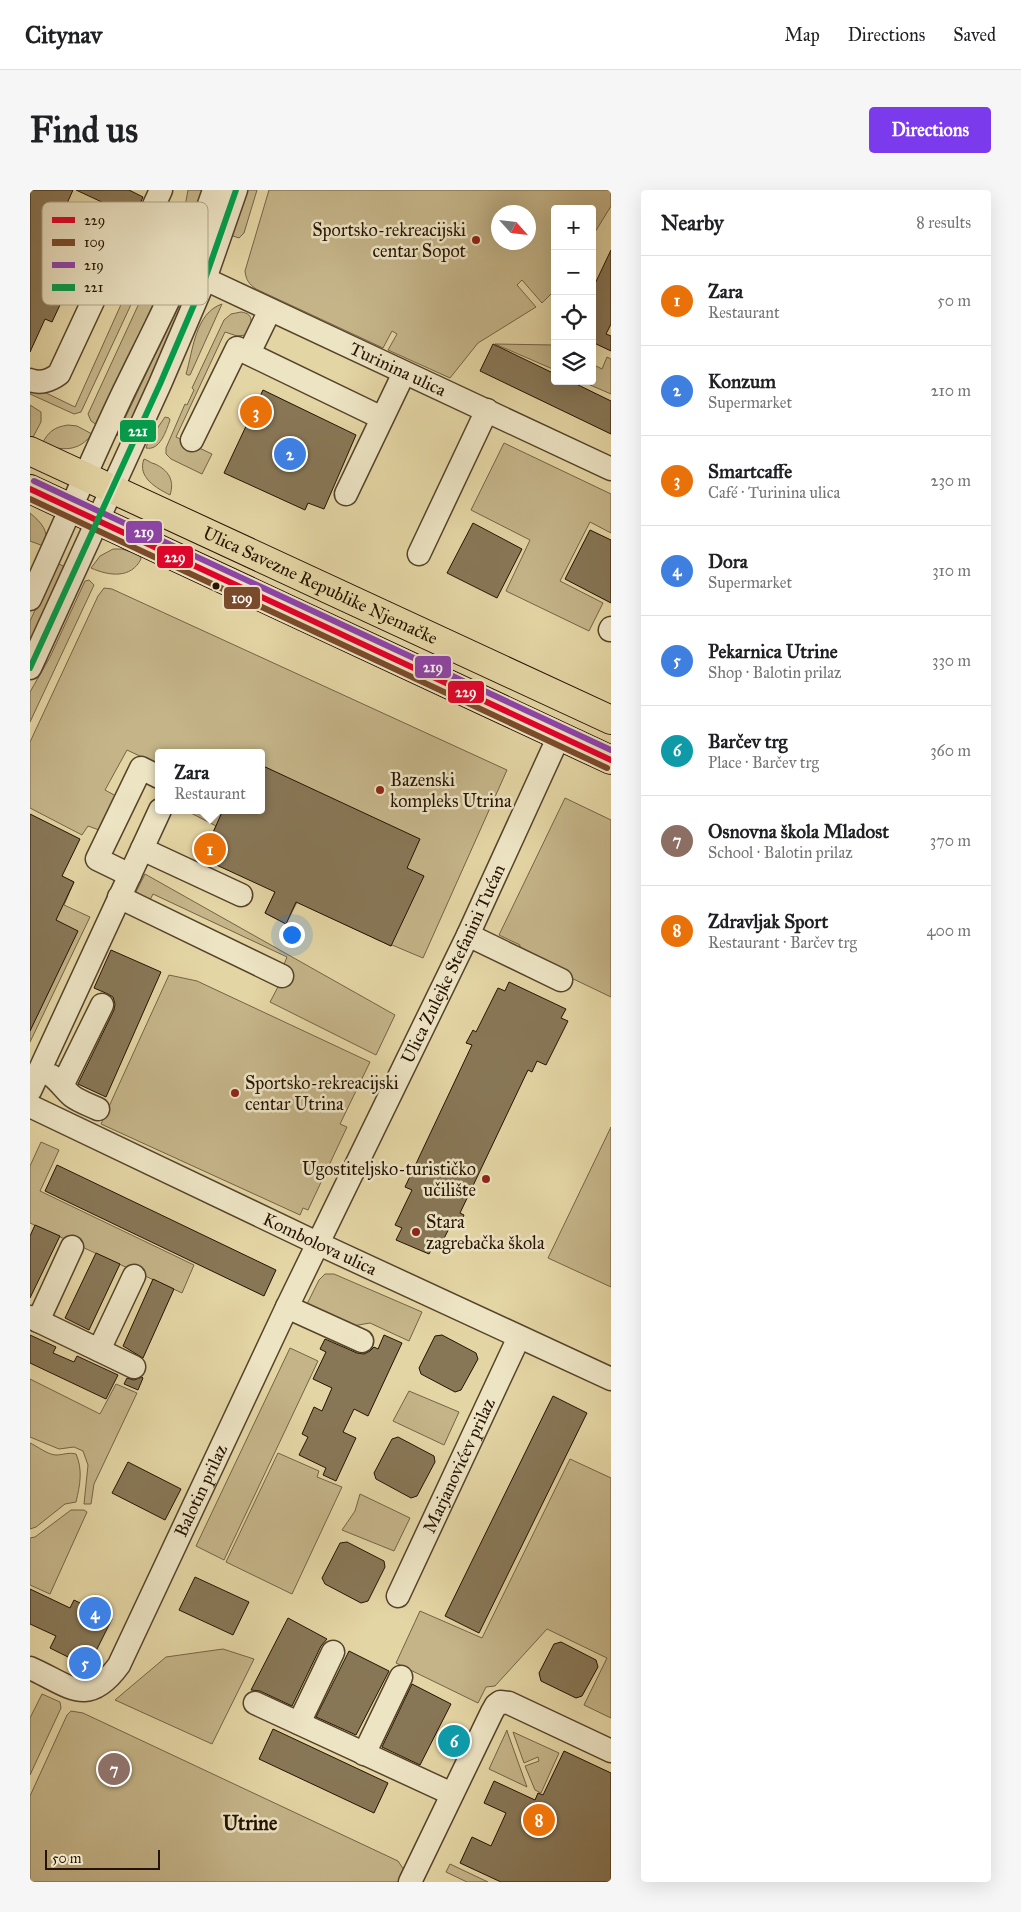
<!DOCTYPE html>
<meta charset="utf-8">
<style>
body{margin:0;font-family:"IM FELL Great Primer",serif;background:#f6f6f6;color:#202124}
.controls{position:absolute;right:15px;top:15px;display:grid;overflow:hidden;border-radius:5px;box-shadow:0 5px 20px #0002}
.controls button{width:45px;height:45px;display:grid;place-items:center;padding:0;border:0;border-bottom:1px solid #e0e0e0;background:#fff;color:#202124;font:25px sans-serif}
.compass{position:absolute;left:461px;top:15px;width:45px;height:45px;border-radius:50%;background:#fff;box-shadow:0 5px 20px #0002;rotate:117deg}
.scale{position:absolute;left:15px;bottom:12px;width:115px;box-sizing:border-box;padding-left:5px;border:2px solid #251202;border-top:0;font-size:14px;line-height:18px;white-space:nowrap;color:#251202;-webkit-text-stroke:4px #ede4c4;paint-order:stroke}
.you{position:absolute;left:261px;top:744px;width:18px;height:18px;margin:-12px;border:4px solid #fff;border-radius:50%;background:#1a73e8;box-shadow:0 0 0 8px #1a73e833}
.badge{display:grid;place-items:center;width:32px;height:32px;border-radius:50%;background:#7c3aed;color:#fff;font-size:16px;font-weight:700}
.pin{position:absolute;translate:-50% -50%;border:2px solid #fff;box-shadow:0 1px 5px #0006}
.popup{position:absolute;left:125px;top:559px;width:110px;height:65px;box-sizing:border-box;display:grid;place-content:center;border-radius:5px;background:#fff;filter:drop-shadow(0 1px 4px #0005);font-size:16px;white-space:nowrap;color:#757577}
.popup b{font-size:19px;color:#202124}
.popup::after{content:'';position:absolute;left:50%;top:100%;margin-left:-10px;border:10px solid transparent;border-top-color:#fff}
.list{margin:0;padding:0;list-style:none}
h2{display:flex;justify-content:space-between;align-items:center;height:65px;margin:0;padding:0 20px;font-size:21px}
h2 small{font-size:16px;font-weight:400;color:#757577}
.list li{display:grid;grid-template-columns:32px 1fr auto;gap:15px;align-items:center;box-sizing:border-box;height:90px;padding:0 20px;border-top:1px solid #e0e0e0}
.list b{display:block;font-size:19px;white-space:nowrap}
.list p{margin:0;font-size:16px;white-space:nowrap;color:#757577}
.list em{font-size:16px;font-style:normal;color:#757577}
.icon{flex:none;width:28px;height:28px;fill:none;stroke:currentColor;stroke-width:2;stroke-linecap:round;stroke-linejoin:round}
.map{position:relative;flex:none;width:581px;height:1692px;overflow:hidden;border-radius:5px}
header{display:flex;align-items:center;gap:30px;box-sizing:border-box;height:70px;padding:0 25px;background:#fff;border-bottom:1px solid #e0e0e0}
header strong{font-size:24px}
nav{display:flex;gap:28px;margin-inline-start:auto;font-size:18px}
.intro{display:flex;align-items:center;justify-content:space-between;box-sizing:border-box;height:120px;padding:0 30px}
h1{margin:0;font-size:35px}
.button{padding:12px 22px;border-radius:5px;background:#7c3aed;color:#fff;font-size:18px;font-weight:700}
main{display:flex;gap:30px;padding:0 30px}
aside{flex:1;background:#fff;border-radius:5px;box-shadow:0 5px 20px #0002}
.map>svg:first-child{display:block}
</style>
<header>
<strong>Citynav</strong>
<nav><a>Map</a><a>Directions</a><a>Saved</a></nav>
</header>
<div class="intro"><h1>Find us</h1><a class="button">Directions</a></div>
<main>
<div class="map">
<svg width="581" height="1692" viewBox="0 0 581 1692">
<rect width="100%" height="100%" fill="#e4d5a4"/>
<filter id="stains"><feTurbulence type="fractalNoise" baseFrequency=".004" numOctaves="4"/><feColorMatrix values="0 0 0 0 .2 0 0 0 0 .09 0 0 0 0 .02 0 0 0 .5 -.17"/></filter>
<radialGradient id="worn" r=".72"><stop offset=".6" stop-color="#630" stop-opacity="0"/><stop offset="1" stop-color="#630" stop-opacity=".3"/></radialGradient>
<path fill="#c4b488" stroke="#746345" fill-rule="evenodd" d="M 158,0 L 173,0 L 162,29 L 154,22 Z
M 215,0 L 227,0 L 214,43 L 209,48 L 203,46 L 202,42 Z
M 239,0 L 581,0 L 581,16 L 562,47 L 562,19 L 525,19 L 525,100 L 512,113 L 492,90 L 487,95 L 506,117 L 448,153 L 420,188 L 358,160 L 367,144 L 362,141 L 353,158 L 226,99 C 219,94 216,90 215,81 ZM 498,22 L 498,52 L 468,52 L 468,22 Z
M 111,70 L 113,84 L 112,91 L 51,222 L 44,224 L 0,204 L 0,200 L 10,200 L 45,217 Z
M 123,83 L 127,89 L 126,108 L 67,235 L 61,231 L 58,224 Z
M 150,113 L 153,115 L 94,248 L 87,245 Z
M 192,114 L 160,185 L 158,185 L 156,184 C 163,161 165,123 192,114 Z
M 211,122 C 226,124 221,135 216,145 L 207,146 L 195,142 L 146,247 L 182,264 L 172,284 L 141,269 L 136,264 L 136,258 L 155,214 L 157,215 L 164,200 L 162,198 L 194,130 L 201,124 Z
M 465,154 L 524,155 L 525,180 Z
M 577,167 L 581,169 L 581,204 L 551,191 L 562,191 L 562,174 L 572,179 Z
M 0,215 L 11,222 L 11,232 L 2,249 L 0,248 Z
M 135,227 L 139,228 L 140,230 C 136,241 130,261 116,258 L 118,252 Z
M 38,235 L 47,236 L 62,244 C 49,262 32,261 12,254 C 18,242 24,237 38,235 Z
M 474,253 L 581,304 L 581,343 L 560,332 L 530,391 L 573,413 L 559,441 L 476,401 L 500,350 L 441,320 Z
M 114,269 C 118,270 120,273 125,274 C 138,280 145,290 140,305 C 126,298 107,287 114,269 Z
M 0,323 C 13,334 18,340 16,357 L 0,351 Z
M 83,359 L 92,359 L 110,365 L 111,369 C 101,389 79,386 61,378 L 70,366 Z
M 27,373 L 35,377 L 0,453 L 0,431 Z
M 59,390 L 64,395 L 0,532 L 0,502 L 20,467 L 55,391 Z
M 74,398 L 82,399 L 477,580 L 393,768 L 362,755 L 361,756 L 267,712 L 256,734 L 235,723 L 245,702 L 176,647 L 181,647 L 186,636 L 159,622 L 159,620 L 231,620 L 231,563 L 129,563 L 129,575 L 97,560 L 75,600 L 86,606 L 69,640 L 58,636 L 52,645 L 0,618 L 0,552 L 68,406 Z
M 535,608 L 581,630 L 581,807 L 489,763 L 490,755 L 469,745 Z
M 0,671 L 44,692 L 34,715 L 60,727 L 0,852 Z
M 115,684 L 365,825 L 346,865 L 240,812 L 249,795 L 255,795 L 262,782 L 253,777 L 257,767 L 123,704 L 118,714 L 104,706 Z
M 139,785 L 167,791 L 340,872 L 310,934 L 317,937 L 278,1020 L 273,1018 L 270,1025 L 71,934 Z
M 581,937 L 581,1097 L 518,1068 Z
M 11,952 L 29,960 L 10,1001 L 164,1075 L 152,1103 L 0,1033 L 0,976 Z
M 295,1084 L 304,1084 L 392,1122 L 379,1151 L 340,1133 L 317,1137 L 275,1118 L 289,1090 Z
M 260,1158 L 288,1171 L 194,1370 L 166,1356 Z
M 0,1189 L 70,1224 L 86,1194 L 107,1203 L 64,1294 L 61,1314 L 54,1314 L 58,1275 L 53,1261 L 44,1257 L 29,1259 L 0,1247 Z
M 379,1201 L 429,1222 L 414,1255 L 363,1231 Z
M 0,1253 C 7,1256 18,1265 26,1265 C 33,1265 38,1262 46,1264 C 53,1280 50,1295 46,1312 L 35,1314 L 6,1337 L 0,1339 Z
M 248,1263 L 289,1281 L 287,1287 L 312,1297 L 262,1404 L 196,1372 Z
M 540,1269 L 581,1288 L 581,1528 L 554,1515 L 577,1468 L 517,1439 L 465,1496 L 456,1497 L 448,1513 L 366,1473 L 390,1421 L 452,1448 Z
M 330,1304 L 380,1328 L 364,1361 L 312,1340 L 325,1321 Z
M 41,1320 L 54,1320 L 57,1322 L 20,1404 L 0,1395 L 0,1348 L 5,1347 Z
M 193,1459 L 224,1469 L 182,1554 L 85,1510 L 136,1467 Z
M 12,1504 L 30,1512 L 31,1518 L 0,1585 L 0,1528 Z
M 41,1521 L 53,1523 L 368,1671 L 374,1680 L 368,1692 L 0,1692 L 0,1606 L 37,1525 Z
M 477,1540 L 477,1541 L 497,1597 L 459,1579 Z
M 483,1542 L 529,1563 L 511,1603 L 505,1600 L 495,1576 L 509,1571 L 508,1567 L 494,1573 Z
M 420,1674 L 458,1692 L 437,1692 L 416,1682 Z"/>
<path fill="#887756" stroke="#251202" d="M 0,0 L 43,0 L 30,29 L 63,44 L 22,132 L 15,129 L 0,162 Z
M 46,0 L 99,0 L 113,7 L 104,27 Z
M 581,60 L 581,134 L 576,144 L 581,146 L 581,161 L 562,152 L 562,100 Z
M 463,154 L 525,184 L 525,191 L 540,191 L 581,211 L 581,244 L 450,181 Z
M 233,200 L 326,245 L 294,319 L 278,313 L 275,320 L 194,283 Z
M 443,333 L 492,359 L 467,408 L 417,383 Z
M 560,340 L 581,350 L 581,413 L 535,389 Z
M 231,575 L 390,649 L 377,678 L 394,686 L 361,756 L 266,712 L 256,734 L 235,723 L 245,702 L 167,666 L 176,647 L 181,647 L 193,620 L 231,620 Z
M 0,624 L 50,649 L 32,686 L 44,692 L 26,730 L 48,741 L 0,841 Z
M 81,760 L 131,782 L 76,907 L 48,894 L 84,820 L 85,814 L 83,807 L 78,804 L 64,798 Z
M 479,792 L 536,819 L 531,828 L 538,831 L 516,875 L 507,871 L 502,882 L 498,880 L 430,1023 L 434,1025 L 429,1037 L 422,1033 L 410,1056 L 405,1053 L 399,1064 L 366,1050 L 372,1038 L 365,1035 L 382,1000 L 375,997 L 442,855 L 436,853 L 443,840 L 446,842 L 468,798 L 475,801 Z
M 27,975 L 246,1080 L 234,1106 L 15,1001 Z
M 5,1035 L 30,1046 L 0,1108 L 0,1046 Z
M 66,1063 L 90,1074 L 59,1140 L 35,1128 Z
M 123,1089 L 144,1099 L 113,1168 L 93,1156 Z
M 0,1145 L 26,1157 L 23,1163 L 44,1172 L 47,1166 L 88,1185 L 76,1209 L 0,1173 Z
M 354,1145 L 372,1153 L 338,1226 L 324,1219 L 313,1242 L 326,1248 L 306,1291 L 293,1285 L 296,1278 L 269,1265 L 278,1247 L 272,1244 L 284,1217 L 292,1221 L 302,1198 L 283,1189 L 296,1162 L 290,1159 L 295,1149 L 327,1163 L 334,1164 L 340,1161 L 344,1157 L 348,1159 Z
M 412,1145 L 446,1163 L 448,1169 L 431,1200 L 425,1202 L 391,1184 L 389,1178 L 405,1146 Z
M 112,1187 L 113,1188 L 108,1200 L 94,1194 L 97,1188 L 104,1190 Z
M 523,1206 L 557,1223 L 449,1443 L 415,1426 Z
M 368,1247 L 404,1266 L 405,1272 L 387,1306 L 381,1308 L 346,1289 L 344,1283 L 362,1249 Z
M 98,1272 L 151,1299 L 135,1330 L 82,1303 Z
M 317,1352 L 354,1371 L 355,1377 L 338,1411 L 331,1413 L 295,1394 L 292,1388 L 310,1353 Z
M 165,1387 L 219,1412 L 203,1445 L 149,1420 Z
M 0,1399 L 40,1418 L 44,1410 L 82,1429 L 58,1477 L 20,1458 L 26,1446 L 0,1434 Z
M 258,1428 L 297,1449 L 291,1456 L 262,1516 L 230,1501 L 221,1500 Z
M 531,1452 L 566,1470 L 568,1477 L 552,1506 L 546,1508 L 511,1491 L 509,1483 L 524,1454 Z
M 319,1461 L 359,1481 L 326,1545 L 286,1527 Z
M 382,1494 L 421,1514 L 390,1575 L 352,1557 Z
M 243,1539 L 358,1593 L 344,1623 L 229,1569 Z
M 534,1561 L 581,1583 L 581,1692 L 471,1692 L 430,1673 L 442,1647 L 461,1656 L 472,1632 L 476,1623 L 454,1613 L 464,1591 L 505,1610 L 508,1603 L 513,1605 Z"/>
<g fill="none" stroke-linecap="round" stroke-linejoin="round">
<g stroke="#55432a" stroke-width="25">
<g id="minor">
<path d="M 104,59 L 131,0"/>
<path d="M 219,163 L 240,120"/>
<path id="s1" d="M 0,190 C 10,194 21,190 29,184 L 84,66 L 97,56 L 175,89 L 581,279"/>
<path d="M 162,250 L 207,158 L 352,228"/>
<path d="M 316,304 L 374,183"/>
<path d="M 389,364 L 457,220"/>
<path d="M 0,409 C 32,340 61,270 94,201 C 126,135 161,70 184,0"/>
<path d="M 580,440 L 581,438"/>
<path d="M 0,478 L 130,194 L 175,89 L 206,0"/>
<path d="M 112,659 L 211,705"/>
<path d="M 100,685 L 67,669 L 111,578 L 129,587"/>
<path d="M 89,707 L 252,786"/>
<path d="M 438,745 L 531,790"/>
<path d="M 22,886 C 30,892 35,900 42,906 C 50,912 60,915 68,919"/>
<path d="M 33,894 L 72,815"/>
<path d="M 0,901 L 130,620"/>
<path id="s2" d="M 0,916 L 289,1054 L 581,1189"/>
<path d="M 257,1117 L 332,1151"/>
<path d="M 0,1127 L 104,1177"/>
<path d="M 8,1131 L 42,1057"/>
<path d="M 69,1160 L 104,1086"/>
<path id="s3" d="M 368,1406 L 489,1147"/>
<path id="s4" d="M 0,1478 C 39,1495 57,1519 89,1475 L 257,1117 L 438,745 L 529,546"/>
<path d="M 225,1513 L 422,1604"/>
<path d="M 269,1533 L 303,1462"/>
<path d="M 334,1564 L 371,1487"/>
<path d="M 380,1692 L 462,1522 L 466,1515 L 470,1512 L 479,1513 L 581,1561"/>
</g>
</g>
<g stroke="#251202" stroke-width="30">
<g id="major">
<path id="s5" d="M 0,261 L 581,530"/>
<path d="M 0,299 L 581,570"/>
</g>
</g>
<use href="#minor" stroke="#ede4c4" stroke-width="22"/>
<use href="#major" stroke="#e4d5a4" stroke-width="28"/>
<g stroke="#ede4c4" stroke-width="10">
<path id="bus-1" d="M 0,299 L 581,570"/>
</g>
<g stroke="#ede4c4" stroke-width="10">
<path id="bus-2" d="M 0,309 L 577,578"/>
</g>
<g stroke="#ede4c4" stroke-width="10">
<path id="bus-3" d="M 4,291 L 581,560"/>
</g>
<g stroke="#ede4c4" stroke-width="10">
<path id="bus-4" d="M 0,478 L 130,194 L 175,89 L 206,0"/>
</g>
<use href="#bus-1" stroke="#e4002b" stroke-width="6"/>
<use href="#bus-2" stroke="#7a4b2a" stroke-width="6"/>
<use href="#bus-3" stroke="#8e44ad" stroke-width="6"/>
<use href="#bus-4" stroke="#029f4d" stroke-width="6"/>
</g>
<g fill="#8f2418" stroke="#ede4c4" stroke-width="2">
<circle cx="446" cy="50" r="5"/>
<circle cx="350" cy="600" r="5"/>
<circle cx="205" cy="903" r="5"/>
<circle cx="456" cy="989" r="5"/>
<circle cx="386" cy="1042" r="5"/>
</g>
<circle fill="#251202" stroke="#ede4c4" stroke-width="2" cx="186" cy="396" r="4.5"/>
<g text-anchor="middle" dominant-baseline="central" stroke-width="5" stroke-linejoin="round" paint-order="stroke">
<g font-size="18" fill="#251202" stroke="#ede4c4" text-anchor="start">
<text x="436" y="40" text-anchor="end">Sportsko-rekreacijski<tspan x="436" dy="21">centar Sopot</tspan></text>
<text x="360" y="590">Bazenski<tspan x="360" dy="21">kompleks Utrina</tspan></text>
<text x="215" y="893">Sportsko-rekreacijski<tspan x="215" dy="21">centar Utrina</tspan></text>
<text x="446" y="979" text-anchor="end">Ugostiteljsko-turističko<tspan x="446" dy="21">učilište</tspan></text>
<text x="396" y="1032">Stara<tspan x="396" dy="21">zagrebačka škola</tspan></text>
</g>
<g font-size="18" fill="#251202" stroke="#ede4c4">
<text stroke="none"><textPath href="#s1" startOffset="475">Turinina ulica</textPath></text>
<text stroke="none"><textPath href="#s5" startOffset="320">Ulica Savezne Republike Njemačke</textPath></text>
<text stroke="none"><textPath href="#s4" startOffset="880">Ulica Zulejke Stefanini Tućan</textPath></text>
<text stroke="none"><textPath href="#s2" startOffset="321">Kombolova ulica</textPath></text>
<text stroke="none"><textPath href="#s3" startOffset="144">Marjanovićev prilaz</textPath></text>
<text stroke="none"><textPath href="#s4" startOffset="296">Balotin prilaz</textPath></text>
</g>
<g font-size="20" font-weight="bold" fill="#251202" stroke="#ede4c4">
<text x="220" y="1633">Utrine</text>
</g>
</g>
<rect x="12" y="12" width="166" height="103" rx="8" fill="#ede4c4" stroke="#b1a58a" stroke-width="1"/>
<rect x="22" y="27" width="23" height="6" fill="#e4002b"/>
<rect x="22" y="49" width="23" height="7" fill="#7a4b2a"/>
<rect x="22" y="72" width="23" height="6" fill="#8e44ad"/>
<rect x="22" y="94" width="23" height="7" fill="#029f4d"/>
<g font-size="14" fill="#251202">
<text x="54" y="35">229</text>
<text x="54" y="57">109</text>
<text x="54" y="80">219</text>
<text x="54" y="102">221</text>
</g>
<g stroke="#ede4c4" stroke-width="2">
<rect x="89" y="229" width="38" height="24" rx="5" fill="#029f4d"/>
<rect x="95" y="330" width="38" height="24" rx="5" fill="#8e44ad"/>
<rect x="126" y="355" width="38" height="24" rx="5" fill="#e4002b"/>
<rect x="193" y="396" width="38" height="24" rx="5" fill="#7a4b2a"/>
<rect x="384" y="465" width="38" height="24" rx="5" fill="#8e44ad"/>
<rect x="417" y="490" width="38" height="24" rx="5" fill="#e4002b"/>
</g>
<g font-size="14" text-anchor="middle" font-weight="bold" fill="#fff">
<text x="108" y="246">221</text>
<text x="114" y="347">219</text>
<text x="145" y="372">229</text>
<text x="212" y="413">109</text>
<text x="403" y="482">219</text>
<text x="436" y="507">229</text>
</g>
<rect width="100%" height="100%" filter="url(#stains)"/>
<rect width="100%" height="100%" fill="url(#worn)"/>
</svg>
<div class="controls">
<button>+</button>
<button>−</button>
<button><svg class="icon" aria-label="locate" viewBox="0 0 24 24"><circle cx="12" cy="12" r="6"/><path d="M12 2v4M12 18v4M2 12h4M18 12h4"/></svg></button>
<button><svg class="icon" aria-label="layers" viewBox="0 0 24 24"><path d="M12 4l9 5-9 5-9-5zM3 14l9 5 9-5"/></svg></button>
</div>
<svg class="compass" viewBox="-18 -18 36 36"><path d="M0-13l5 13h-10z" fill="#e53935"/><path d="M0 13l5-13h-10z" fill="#757577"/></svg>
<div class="scale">50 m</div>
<div class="you"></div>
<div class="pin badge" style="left:180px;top:659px;background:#e8710a">1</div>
<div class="popup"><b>Zara</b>Restaurant</div>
<div class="pin badge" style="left:260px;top:264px;background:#3f7fe0">2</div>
<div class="pin badge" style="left:226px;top:222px;background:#e8710a">3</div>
<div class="pin badge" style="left:65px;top:1423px;background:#3f7fe0">4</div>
<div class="pin badge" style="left:55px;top:1473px;background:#3f7fe0">5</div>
<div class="pin badge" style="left:424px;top:1551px;background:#0f9aa8">6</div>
<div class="pin badge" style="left:84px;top:1579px;background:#8d6e63">7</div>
<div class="pin badge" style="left:509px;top:1630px;background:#e8710a">8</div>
</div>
<aside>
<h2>Nearby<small>8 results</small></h2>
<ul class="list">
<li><span class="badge" style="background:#e8710a">1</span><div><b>Zara</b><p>Restaurant</p></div><em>50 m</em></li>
<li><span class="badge" style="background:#3f7fe0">2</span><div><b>Konzum</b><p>Supermarket</p></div><em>210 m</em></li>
<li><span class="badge" style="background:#e8710a">3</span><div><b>Smartcaffe</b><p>Café · Turinina ulica</p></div><em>230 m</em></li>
<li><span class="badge" style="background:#3f7fe0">4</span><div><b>Dora</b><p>Supermarket</p></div><em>310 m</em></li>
<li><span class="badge" style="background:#3f7fe0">5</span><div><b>Pekarnica Utrine</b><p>Shop · Balotin prilaz</p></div><em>330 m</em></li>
<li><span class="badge" style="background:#0f9aa8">6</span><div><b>Barčev trg</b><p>Place · Barčev trg</p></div><em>360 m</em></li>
<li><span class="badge" style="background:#8d6e63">7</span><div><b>Osnovna škola Mladost</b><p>School · Balotin prilaz</p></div><em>370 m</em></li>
<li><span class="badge" style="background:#e8710a">8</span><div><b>Zdravljak Sport</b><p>Restaurant · Barčev trg</p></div><em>400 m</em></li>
</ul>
</aside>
</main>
